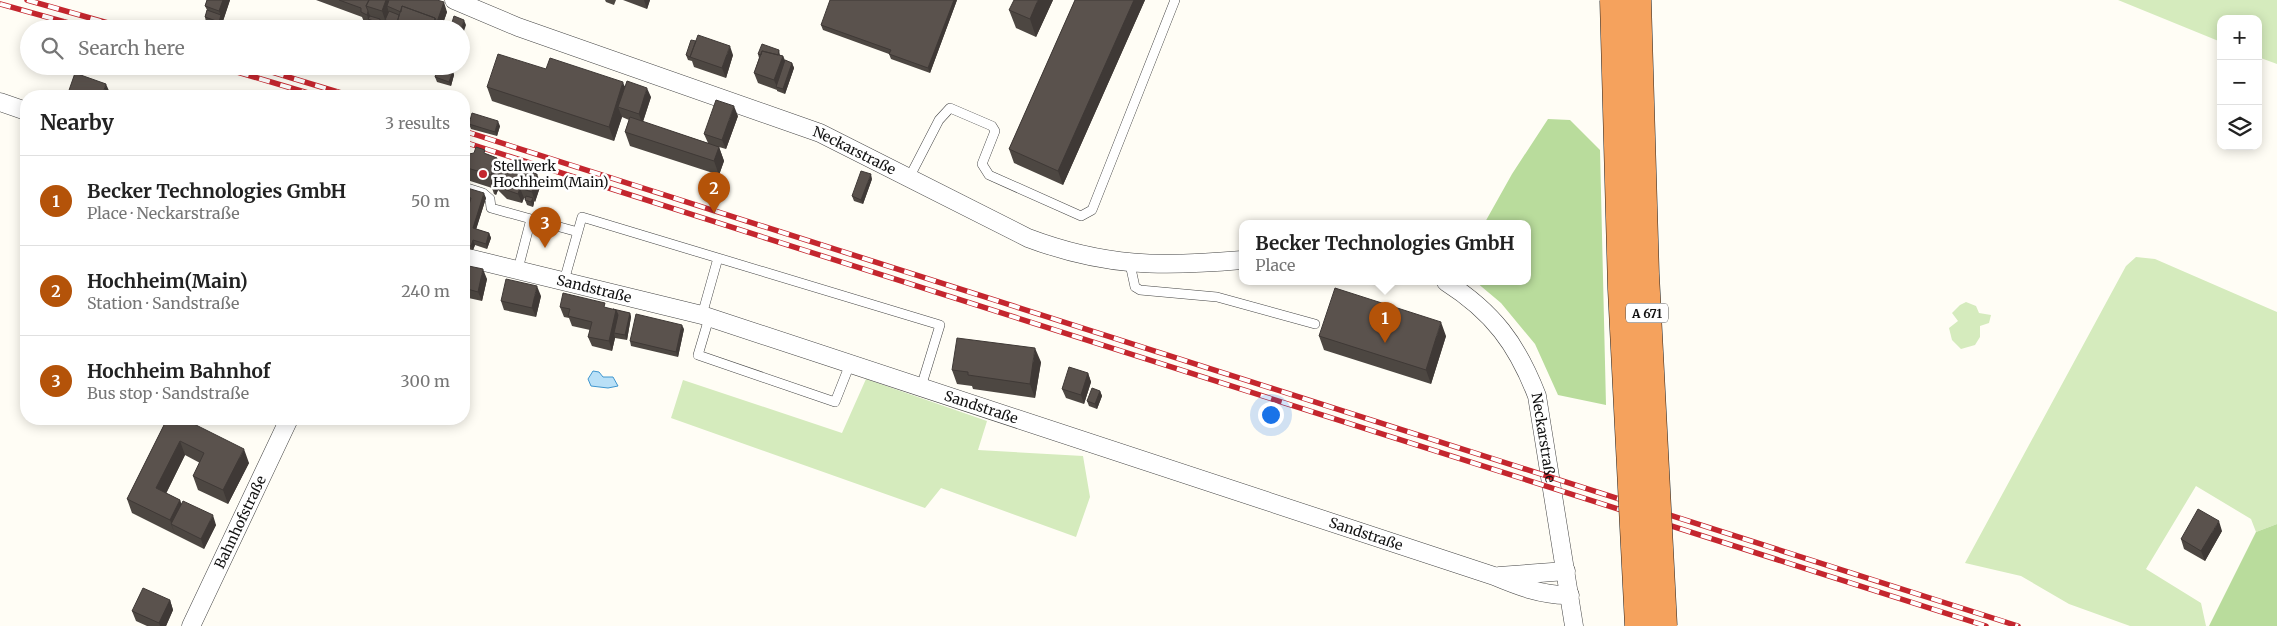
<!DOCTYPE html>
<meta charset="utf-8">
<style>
body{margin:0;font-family:Merriweather,serif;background:#f2f2f2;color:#222}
.controls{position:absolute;right:15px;top:15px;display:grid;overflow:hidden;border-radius:10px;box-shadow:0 2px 12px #0003}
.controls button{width:45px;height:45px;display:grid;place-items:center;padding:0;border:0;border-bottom:1px solid #e0e0e0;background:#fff;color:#222;font:25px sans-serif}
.you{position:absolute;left:1270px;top:414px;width:18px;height:18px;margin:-12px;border:4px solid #fff;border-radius:50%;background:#1a73e8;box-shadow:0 0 0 8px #1a73e833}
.badge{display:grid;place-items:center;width:32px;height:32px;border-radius:50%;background:#b45309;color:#fff;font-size:16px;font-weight:700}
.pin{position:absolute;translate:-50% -41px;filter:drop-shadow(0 1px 2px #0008)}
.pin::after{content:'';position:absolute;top:26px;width:18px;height:15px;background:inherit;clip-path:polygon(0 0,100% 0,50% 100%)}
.popup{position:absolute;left:1239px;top:220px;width:292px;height:65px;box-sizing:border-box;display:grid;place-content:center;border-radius:10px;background:#fff;filter:drop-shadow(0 1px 4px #0005);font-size:16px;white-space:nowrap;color:#767676}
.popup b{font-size:19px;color:#222}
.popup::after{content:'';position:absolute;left:50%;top:100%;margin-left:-10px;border:10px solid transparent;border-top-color:#fff}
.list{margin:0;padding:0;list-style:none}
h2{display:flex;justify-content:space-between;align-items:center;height:65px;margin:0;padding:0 20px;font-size:21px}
h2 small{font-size:16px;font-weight:400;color:#767676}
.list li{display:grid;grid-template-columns:32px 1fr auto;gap:15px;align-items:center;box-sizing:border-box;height:90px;padding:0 20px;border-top:1px solid #e0e0e0}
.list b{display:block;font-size:19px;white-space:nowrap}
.list p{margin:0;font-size:16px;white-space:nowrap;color:#767676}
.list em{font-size:16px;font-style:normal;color:#767676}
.icon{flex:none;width:28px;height:28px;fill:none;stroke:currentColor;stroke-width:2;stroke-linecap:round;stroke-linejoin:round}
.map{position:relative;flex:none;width:2277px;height:626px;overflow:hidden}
.search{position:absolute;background:#fff;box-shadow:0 2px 12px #0003;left:20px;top:20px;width:450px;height:55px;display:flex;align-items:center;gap:12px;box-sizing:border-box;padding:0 18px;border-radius:28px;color:#767676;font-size:19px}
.panel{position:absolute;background:#fff;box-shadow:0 2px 12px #0003;left:20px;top:90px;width:450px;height:335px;border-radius:20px}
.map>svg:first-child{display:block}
</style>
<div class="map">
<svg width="2277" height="626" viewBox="0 0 2277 626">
<rect width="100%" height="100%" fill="#fffdf5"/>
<path fill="#d5ebbd" d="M 2118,0 L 2277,0 L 2277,64 L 2258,57 L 2258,19 L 2221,19 L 2221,42 Z
M 2136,257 L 2155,259 L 2277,312 L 2277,524 L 2256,532 L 2251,519 L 2196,486 L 2146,569 L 2201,603 L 2206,626 L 2130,626 L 2069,604 L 2021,576 L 1965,563 L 2126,266 Z
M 1966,302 L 1976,306 L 1979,313 L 1991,315 L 1989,323 L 1980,326 L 1980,337 L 1975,345 L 1961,349 L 1952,340 L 1949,328 L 1958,321 L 1952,313 L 1960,305 Z
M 866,379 L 987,421 L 978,450 L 1083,456 L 1090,497 L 1076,537 L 941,488 L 925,508 L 671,418 L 683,380 L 842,433 Z"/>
<path fill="#b9dc9c" d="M 1548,119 L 1570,120 L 1600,150 L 1606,405 L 1558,395 L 1535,344 L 1501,303 L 1476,282 L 1528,282 L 1528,224 L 1484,224 L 1512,174 Z
M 2277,524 L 2277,626 L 2209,626 L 2256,532 Z"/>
<path fill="#b9e0f7" stroke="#3f96cf" d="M 593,371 L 599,372 L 603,377 L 613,377 L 618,386 L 608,388 L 591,386 L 588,379 Z"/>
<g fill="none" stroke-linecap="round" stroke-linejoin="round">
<g stroke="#444" stroke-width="10">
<path id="lane" d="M 909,178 L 939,120 L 950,108 L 992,126 L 995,131 L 982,164 L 989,175 L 1081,216 L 1092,210 L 1175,0
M 464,187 L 483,193 L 490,199 L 491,208 L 531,219
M 718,258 L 940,325 L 921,387
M 1130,264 L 1135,287 L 1140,290 L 1217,297 L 1315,324
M 518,269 L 531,219 L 578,232
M 564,281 L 582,217 L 718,258 L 702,315
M 709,318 L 698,355 L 835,402 L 850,364"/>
</g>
<g stroke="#444" stroke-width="19">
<g id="street">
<path id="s1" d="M 454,0 L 518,27 L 820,133 L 1028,238 C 1105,267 1161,267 1242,260"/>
<path d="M 0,102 L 26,111"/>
<path id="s2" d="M 464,257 L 702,315 L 1494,576 C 1518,586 1543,596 1570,595"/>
<path id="s3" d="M 1446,282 C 1493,312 1517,344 1537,396 L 1574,626"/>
<path d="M 1499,576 L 1566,571"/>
<path id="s4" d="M 191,626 L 289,419"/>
</g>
</g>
<use href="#lane" stroke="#fff" stroke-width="9"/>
<use href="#street" stroke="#fff" stroke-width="18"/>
<g stroke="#c4262e" stroke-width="5.5">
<path id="rail" d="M 27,0 L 129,29
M 0,4 L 90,29
M 217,66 L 318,96
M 252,66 L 351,96
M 464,131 L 2018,626
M 464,142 L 1986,626"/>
</g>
<use href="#rail" stroke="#fff" stroke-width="4" stroke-dasharray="11" stroke-linecap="butt"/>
<g stroke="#222" stroke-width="29" stroke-linecap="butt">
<path id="highway-bridge" d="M 1614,0 L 1622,289 L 1639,626
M 1637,0 L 1645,274 L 1663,626"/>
</g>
<use href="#highway-bridge" stroke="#f5a25d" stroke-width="28"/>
</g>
<path fill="#4d4742" d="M 207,0 L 230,0 L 221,27 L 206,22 L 205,17 L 207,10 L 205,6 Z
M 316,0 L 437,0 L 447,12 L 441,29 L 395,29 L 395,27 L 382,23 L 381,28 L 364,22 L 362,17 Z
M 605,0 L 616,0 L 614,5 L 606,2 Z
M 623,0 L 650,0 L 647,9 Z
M 957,0 L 930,73 L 891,59 L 889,54 L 823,30 L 821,25 Z
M 1053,0 L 1036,37 L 1016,28 L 1009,10 Z
M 1075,0 L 1145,0 L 1063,185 L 1014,163 L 1009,149 Z
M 779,50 L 780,55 L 783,56 L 785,60 L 792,63 L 794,68 L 785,94 L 777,91 L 777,90 L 758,83 L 754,73 L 759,58 L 758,54 Z
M 686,55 L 733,55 L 726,78 L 694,67 L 692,61 L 688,60 Z
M 438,66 L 453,66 L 452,70 L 454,75 L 451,86 L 437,82 L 435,77 Z
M 546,69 L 625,86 L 651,97 L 643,122 L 708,143 L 704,134 L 738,116 L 726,149 L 719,147 L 724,161 L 719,175 L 630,146 L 625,132 L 629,120 L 622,117 L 614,141 L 492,101 L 487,87 Z
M 469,124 L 500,126 L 497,136 L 471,129 Z
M 487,154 L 497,158 L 498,162 L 541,184 L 535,202 L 534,201 L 534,203 L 533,207 L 527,205 L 525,200 L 525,199 L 524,198 L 522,203 L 507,199 L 498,190 L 496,195 L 494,194 L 492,188 L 464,179 L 464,155 Z
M 872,179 L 863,204 L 854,201 L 852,196 Z
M 464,187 L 486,198 L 476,229 L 489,233 L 491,238 L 487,249 L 475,245 L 473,250 L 464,248 L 464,222 L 470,202 L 464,200 Z
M 464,265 L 487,279 L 482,301 L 464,297 Z
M 541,296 L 536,317 L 504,310 L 501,301 Z
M 560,307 L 607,308 L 630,313 L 631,317 L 627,340 L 615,338 L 612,351 L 592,346 L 588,337 L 590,330 L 572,326 L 569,318 L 564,317 Z
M 684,329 L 678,357 L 631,346 L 630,341 Z
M 1319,336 L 1446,336 L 1431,384 L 1324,350 Z
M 1041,362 L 1035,398 L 973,389 L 972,386 L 957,384 L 952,370 Z
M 1088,373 L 1091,382 L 1084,404 L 1066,398 L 1062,389 Z
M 1100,391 L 1102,396 L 1097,409 L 1089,406 L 1087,401 Z
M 167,419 L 249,463 L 228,504 L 198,490 L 193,476 L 200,463 L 185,455 L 166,493 L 180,500 L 181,504 L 216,525 L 204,549 L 132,513 L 127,499 Z
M 2222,531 L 2205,561 L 2184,549 L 2181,539 Z
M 170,600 L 173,610 L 166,626 L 147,626 L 136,621 L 132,611 Z"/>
<path fill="#3f3936" d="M 223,0 L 230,0 L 221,27 L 219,22 L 221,16 L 219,11 Z
M 386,0 L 396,0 L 387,6 L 390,16 L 385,20 L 387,25 L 382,11 Z
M 644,0 L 650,0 L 647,9 Z
M 954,0 L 957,0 L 930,73 L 928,68 Z
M 1038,0 L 1053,0 L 1036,37 L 1030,19 Z
M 1134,0 L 1145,0 L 1063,185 L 1058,171 Z
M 444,2 L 447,12 L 441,29 L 432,29 L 435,18 Z
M 368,11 L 372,20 L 368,19 L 370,24 L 367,15 Z
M 380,19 L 382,24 L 381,28 L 379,23 Z
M 464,20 L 466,25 L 461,40 L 461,30 Z
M 730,46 L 733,55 L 726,78 L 722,68 Z
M 783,56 L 786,65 L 777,87 L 774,80 Z
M 792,63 L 794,68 L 785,94 L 783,89 Z
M 450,66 L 453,66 L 451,74 L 449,69 Z
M 453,71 L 454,75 L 451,86 L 449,82 Z
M 623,82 L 628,96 L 618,107 L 622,117 L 614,141 L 609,127 Z
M 106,84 L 110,93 L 109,96 L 102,96 Z
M 647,88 L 651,97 L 642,124 L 639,114 Z
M 734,106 L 738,116 L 726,149 L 722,140 Z
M 498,121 L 500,126 L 497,136 L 495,132 Z
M 719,147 L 724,161 L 719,175 L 714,161 Z
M 497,158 L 502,172 L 495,180 L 498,190 L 496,195 L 493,185 L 494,183 L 491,175 Z
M 537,174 L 541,184 L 535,202 L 532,192 Z
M 871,174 L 872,179 L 863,204 L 861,200 Z
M 520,188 L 524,198 L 522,203 L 518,194 Z
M 484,193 L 486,198 L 475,233 L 473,228 Z
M 533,198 L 534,203 L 533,207 L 531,202 Z
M 489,233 L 491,238 L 487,249 L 486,244 Z
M 473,240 L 475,245 L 473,250 L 471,246 Z
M 483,269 L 487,279 L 482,301 L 478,292 Z
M 537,286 L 541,296 L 536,317 L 532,308 Z
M 616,310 L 620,320 L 614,333 L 615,338 L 612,351 L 609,341 Z
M 630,313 L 631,317 L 627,340 L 625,335 Z
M 1441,322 L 1446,336 L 1431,384 L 1426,370 Z
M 682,325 L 684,329 L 678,357 L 676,352 Z
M 1035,348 L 1041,362 L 1035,398 L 1030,384 Z
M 1088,373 L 1091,382 L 1084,404 L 1081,395 Z
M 1100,391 L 1102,396 L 1097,409 L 1095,404 Z
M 180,441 L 185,455 L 162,502 L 156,488 Z
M 244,449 L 249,463 L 228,504 L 223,490 Z
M 180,500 L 185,514 L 171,524 L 175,534 L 170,520 Z
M 213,515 L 216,525 L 204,549 L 201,539 Z
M 2219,521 L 2222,531 L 2205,561 L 2201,551 Z
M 170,600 L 173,610 L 166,626 L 160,626 L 159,623 Z"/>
<path fill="#5a524d" stroke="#3f3936" d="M 207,0 L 223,0 L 219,11 L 205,6 Z
M 339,0 L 369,0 L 366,6 L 368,11 L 367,15 L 361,12 L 361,8 Z
M 369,0 L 386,0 L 382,11 L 366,6 Z
M 389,0 L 437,0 L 444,2 L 437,22 L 435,18 L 402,6 L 401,12 L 387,6 Z
M 830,0 L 954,0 L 928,68 L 889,54 L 891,50 L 821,25 Z
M 1014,0 L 1038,0 L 1030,19 L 1009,10 Z
M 1075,0 L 1134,0 L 1058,171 L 1009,149 Z
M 402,6 L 435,18 L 432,29 L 395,29 Z
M 207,10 L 221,15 L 219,22 L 205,17 Z
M 389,11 L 399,15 L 397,23 L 385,20 Z
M 370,16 L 380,19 L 379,23 L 368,19 Z
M 454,16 L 464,20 L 461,30 L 461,29 L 450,29 Z
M 698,35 L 730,46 L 722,68 L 690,57 Z
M 691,40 L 696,41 L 690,57 L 686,55 Z
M 762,44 L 779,50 L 778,55 L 762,51 L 761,55 L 758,54 Z
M 762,51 L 783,56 L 774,80 L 754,73 Z
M 498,54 L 546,69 L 550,58 L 623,82 L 609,127 L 487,87 Z
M 785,60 L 792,63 L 783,89 L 776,87 Z
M 438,66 L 450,66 L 449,69 L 453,71 L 449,82 L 435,77 Z
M 75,73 L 106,84 L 102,96 L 67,96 Z
M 627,81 L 647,88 L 639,114 L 618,107 Z
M 716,100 L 734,106 L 722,140 L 704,134 Z
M 472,113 L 498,121 L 495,132 L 469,124 Z
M 630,117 L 719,147 L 714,161 L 625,132 Z
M 476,147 L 485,150 L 484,153 L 497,158 L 491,175 L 464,167 L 464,155 L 474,153 Z
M 498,162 L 537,174 L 532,192 L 520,188 L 518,194 L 504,189 L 495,180 L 493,185 L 491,185 Z
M 861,171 L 871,174 L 861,200 L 852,196 Z
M 464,187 L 484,193 L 473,228 L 489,233 L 486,244 L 473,240 L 471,246 L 464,244 L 464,222 L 471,198 L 464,196 Z
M 526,196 L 533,198 L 531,202 L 525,200 Z
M 464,265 L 483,269 L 478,292 L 464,288 Z
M 506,279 L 537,286 L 532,308 L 501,301 Z
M 1335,288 L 1441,322 L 1426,370 L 1319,336 Z
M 563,293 L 605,303 L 604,307 L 616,310 L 609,341 L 588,337 L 592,322 L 568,316 L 570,309 L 560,307 Z
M 613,309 L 630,313 L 625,335 L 614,333 L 618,315 L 616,310 Z
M 636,314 L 682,325 L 676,352 L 630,341 Z
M 957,338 L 1035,348 L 1030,384 L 968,375 L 968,372 L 952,370 Z
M 1069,367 L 1088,373 L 1081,395 L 1062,389 Z
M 1092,388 L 1100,391 L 1095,404 L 1087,401 Z
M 167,419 L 184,419 L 244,449 L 223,490 L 193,476 L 204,453 L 180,441 L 156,488 L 180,500 L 170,520 L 127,499 Z
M 183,501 L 213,515 L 201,539 L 171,524 Z
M 2198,509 L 2219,521 L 2201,551 L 2181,539 Z
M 143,588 L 170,600 L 159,623 L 132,611 Z"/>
<circle fill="#c4262e" stroke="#fff" stroke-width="2" cx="483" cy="174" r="5"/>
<g text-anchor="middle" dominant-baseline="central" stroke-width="5" stroke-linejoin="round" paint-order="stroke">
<rect fill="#fff" stroke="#585858" stroke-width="1" x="1626" y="303.5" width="42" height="19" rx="4"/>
<g font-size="12" font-weight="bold" fill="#111">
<text x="1647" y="313">A 671</text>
</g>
<g font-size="14" fill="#111" stroke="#fff">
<text stroke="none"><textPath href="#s1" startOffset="428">Neckarstraße</textPath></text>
<text stroke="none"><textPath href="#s2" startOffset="134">Sandstraße</textPath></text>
<text stroke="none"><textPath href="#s2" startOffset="539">Sandstraße</textPath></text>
<text stroke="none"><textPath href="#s3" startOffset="191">Neckarstraße</textPath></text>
<text stroke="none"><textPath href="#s4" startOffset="115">Bahnhofstraße</textPath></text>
<text stroke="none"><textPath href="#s2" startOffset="944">Sandstraße</textPath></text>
</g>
<g font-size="14" fill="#111" stroke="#fff" text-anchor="start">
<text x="493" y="166">Stellwerk<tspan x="493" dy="16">Hochheim(Main)</tspan></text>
</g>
</g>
</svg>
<div class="controls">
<button>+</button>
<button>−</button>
<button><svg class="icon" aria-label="layers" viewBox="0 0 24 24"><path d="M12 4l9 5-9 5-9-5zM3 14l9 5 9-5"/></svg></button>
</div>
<div class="you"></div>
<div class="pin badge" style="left:1385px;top:343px">1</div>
<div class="popup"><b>Becker Technologies GmbH</b>Place</div>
<div class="pin badge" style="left:714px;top:213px">2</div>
<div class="pin badge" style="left:545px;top:248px">3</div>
<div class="search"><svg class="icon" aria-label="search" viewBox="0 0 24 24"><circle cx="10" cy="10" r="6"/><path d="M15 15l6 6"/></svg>Search here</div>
<section class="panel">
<h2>Nearby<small>3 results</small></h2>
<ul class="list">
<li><span class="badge">1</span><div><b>Becker Technologies GmbH</b><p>Place · Neckarstraße</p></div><em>50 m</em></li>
<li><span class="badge">2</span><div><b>Hochheim(Main)</b><p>Station · Sandstraße</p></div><em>240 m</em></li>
<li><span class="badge">3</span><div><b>Hochheim Bahnhof</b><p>Bus stop · Sandstraße</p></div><em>300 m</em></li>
</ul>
</section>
</div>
